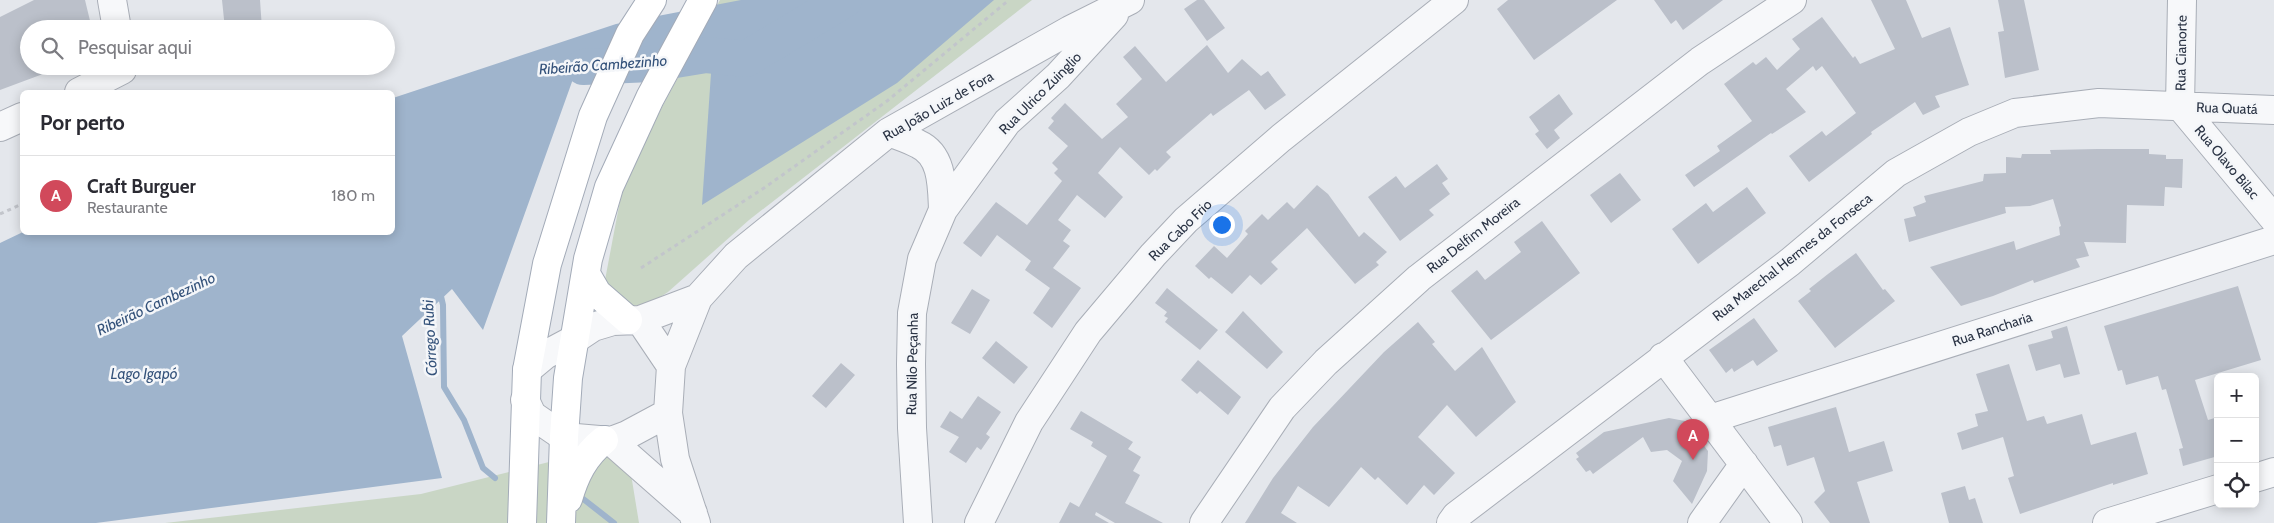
<!DOCTYPE html>
<html lang="pt">
<meta charset="utf-8">
<style>
body{margin:0;font-family:Cabin,sans-serif;background:#f7f7f7;color:#2b2b33}
.controls{position:absolute;right:15px;bottom:15px;display:grid;overflow:hidden;border-radius:8px;box-shadow:0 2px 12px #0003}
.controls button{width:45px;height:45px;display:grid;place-items:center;padding:0;border:0;border-bottom:1px solid #e1e1e2;background:#fff;color:#2b2b33;font:25px sans-serif}
.you{position:absolute;left:1221px;top:224px;width:18px;height:18px;margin:-12px;border:4px solid #fff;border-radius:50%;background:#1a73e8;box-shadow:0 0 0 8px #1a73e833}
.badge{display:grid;place-items:center;width:32px;height:32px;border-radius:50%;background:#d1495b;color:#fff;font-size:16px;font-weight:700}
.pin{position:absolute;translate:-50% -41px;filter:drop-shadow(0 1px 2px #0008)}
.pin::after{content:'';position:absolute;top:26px;width:18px;height:15px;background:inherit;clip-path:polygon(0 0,100% 0,50% 100%)}
.list{margin:0;padding:0;list-style:none}
h2{display:flex;justify-content:space-between;align-items:center;height:65px;margin:0;padding:0 20px;font-size:21px}
h2 small{font-size:16px;font-weight:400;color:#7c7c81}
.list li{display:grid;grid-template-columns:32px 1fr auto;gap:15px;align-items:center;box-sizing:border-box;height:80px;padding:0 20px;border-top:1px solid #e1e1e2}
.list b{display:block;font-size:19px;white-space:nowrap}
.list p{margin:0;font-size:16px;white-space:nowrap;color:#7c7c81}
.list em{font-size:16px;font-style:normal;color:#7c7c81}
.icon{flex:none;width:28px;height:28px;fill:none;stroke:currentColor;stroke-width:2;stroke-linecap:round;stroke-linejoin:round}
.map{position:relative;flex:none;width:2274px;height:523px;overflow:hidden}
.search{position:absolute;background:#fff;box-shadow:0 2px 12px #0003;left:20px;top:20px;width:375px;height:55px;display:flex;align-items:center;gap:12px;box-sizing:border-box;padding:0 18px;border-radius:28px;color:#7c7c81;font-size:19px}
.panel{position:absolute;background:#fff;box-shadow:0 2px 12px #0003;left:20px;top:90px;width:375px;height:145px;border-radius:8px}
.map>svg:first-child{display:block}
</style>
<div class="map">
<svg width="2274" height="523" viewBox="0 0 2274 523">
<rect width="100%" height="100%" fill="#e4e7ec"/>
<path fill="#c9d6c5" d="M 720,0 L 1032,0 L 749,220 L 668,292 L 648,305 L 620,307 L 602,296 L 622,190 L 662,107 Z
M 601,449 L 630,468 L 639,523 L 165,523 L 421,494 Z"/>
<path fill="#9fb4cc" d="M 741,0 L 994,0 L 897,83 L 702,205 L 713,44 L 573,79 L 483,330 L 452,289 L 402,336 L 442,478 L 96,523 L 0,523 L 0,243 L 23,232 L 392,232 L 393,98 L 616,24 Z"/>
<g fill="none" stroke-linecap="round" stroke-linejoin="round">
<path stroke="#9fb4cc" stroke-width="6" d="M 440,292 L 443,305 L 444,387 L 464,420 L 483,468 L 495,478
M 582,498 L 614,523"/>
<path stroke="#9fb4cc" stroke-width="36" d="M 583,67 L 651,64 L 706,55 L 746,59 L 844,0"/>
</g>
<path fill="#bbc0ca" d="M 34,0 L 85,0 L 92,29 L 29,29 L 29,66 L 59,66 L 59,68 L 0,90 L 0,17 Z
M 222,0 L 260,0 L 262,29 L 225,29 Z
M 1197,0 L 1204,0 L 1225,28 L 1207,41 L 1184,9 Z
M 1508,0 L 1617,0 L 1534,60 L 1497,9 Z
M 1654,0 L 1723,0 L 1683,30 L 1676,20 L 1671,24 Z
M 1871,0 L 1906,0 L 1922,38 L 1950,27 L 1969,85 L 1935,96 L 1940,107 L 1923,115 L 1915,102 L 1871,132 L 1872,134 L 1809,182 L 1789,156 L 1822,131 L 1826,136 L 1856,113 L 1822,66 L 1816,71 L 1813,66 L 1786,89 L 1806,112 L 1772,134 L 1771,133 L 1694,187 L 1685,175 L 1720,151 L 1717,146 L 1752,121 L 1724,84 L 1753,62 L 1756,65 L 1766,57 L 1777,70 L 1800,49 L 1792,39 L 1822,17 L 1853,58 L 1855,56 L 1860,64 L 1895,49 Z
M 1998,0 L 2024,0 L 2039,70 L 2005,78 L 1998,32 L 2004,31 Z
M 1207,45 L 1228,73 L 1242,59 L 1261,76 L 1268,71 L 1286,95 L 1265,110 L 1249,90 L 1213,116 L 1211,113 L 1166,152 L 1171,157 L 1157,171 L 1155,169 L 1149,175 L 1120,147 L 1098,173 L 1123,197 L 1105,218 L 1077,195 L 1058,220 L 1071,230 L 1063,241 L 1070,246 L 1053,268 L 1081,288 L 1052,328 L 1033,313 L 1050,288 L 1025,270 L 1031,261 L 997,235 L 981,257 L 963,243 L 996,202 L 1027,225 L 1062,181 L 1054,173 L 1058,169 L 1052,163 L 1068,146 L 1048,128 L 1054,121 L 1051,118 L 1065,103 L 1102,139 L 1128,117 L 1116,104 L 1142,79 L 1123,57 L 1135,46 L 1166,82 Z
M 1559,94 L 1573,114 L 1554,130 L 1560,138 L 1547,149 L 1535,134 L 1539,131 L 1529,117 Z
M 2097,149 L 2149,149 L 2149,154 L 2166,155 L 2166,159 L 2183,159 L 2182,188 L 2165,187 L 2164,206 L 2127,205 L 2126,243 L 2084,242 L 2089,256 L 2076,259 L 2080,267 L 2034,283 L 2033,280 L 1993,296 L 1961,306 L 1930,267 L 2014,241 L 2016,250 L 2060,235 L 2059,227 L 2061,226 L 2053,199 L 2030,206 L 2005,207 L 2006,213 L 1909,242 L 1904,219 L 1916,216 L 1913,207 L 1926,202 L 1924,196 L 1983,181 L 1984,174 L 2006,173 L 2006,157 L 2021,158 L 2022,154 L 2051,154 L 2050,150 Z
M 1437,164 L 1448,179 L 1442,183 L 1450,194 L 1429,210 L 1434,215 L 1400,241 L 1368,197 L 1396,176 L 1405,188 Z
M 1620,173 L 1641,200 L 1611,223 L 1590,195 Z
M 1317,185 L 1328,194 L 1359,237 L 1364,232 L 1387,252 L 1376,262 L 1379,265 L 1355,284 L 1307,228 L 1271,262 L 1278,269 L 1261,285 L 1250,275 L 1232,294 L 1211,277 L 1209,279 L 1195,266 L 1214,246 L 1227,258 L 1248,234 L 1245,231 L 1262,214 L 1268,220 L 1287,202 L 1294,209 Z
M 1747,187 L 1766,213 L 1698,264 L 1672,229 L 1706,203 L 1713,212 Z
M 1542,221 L 1580,273 L 1491,340 L 1451,291 L 1477,270 L 1485,280 L 1521,252 L 1514,242 Z
M 1856,253 L 1883,290 L 1885,289 L 1895,301 L 1835,348 L 1798,301 L 1811,291 L 1809,289 L 1828,274 Z
M 2238,286 L 2261,360 L 2195,380 L 2208,420 L 2218,417 L 2218,456 L 2183,466 L 2179,449 L 2183,448 L 2166,389 L 2162,390 L 2158,376 L 2126,385 L 2122,370 L 2118,371 L 2104,326 Z
M 1167,288 L 1218,330 L 1200,350 L 1165,322 L 1168,318 L 1164,316 L 1167,312 L 1155,303 Z
M 972,289 L 990,300 L 970,334 L 951,323 Z
M 1243,311 L 1283,352 L 1267,369 L 1225,332 Z
M 1754,318 L 1778,351 L 1757,366 L 1753,360 L 1734,372 L 1732,368 L 1726,373 L 1709,350 Z
M 1418,322 L 1435,342 L 1432,344 L 1455,371 L 1482,347 L 1516,402 L 1476,437 L 1447,405 L 1418,437 L 1455,473 L 1434,495 L 1424,485 L 1407,505 L 1378,477 L 1375,480 L 1361,467 L 1329,507 L 1298,486 L 1281,513 L 1297,523 L 1245,523 L 1273,478 L 1313,427 L 1384,352 Z
M 2067,326 L 2080,374 L 2064,378 L 2060,364 L 2036,371 L 2028,345 L 2053,338 L 2051,331 Z
M 996,341 L 1028,367 L 1014,384 L 982,358 Z
M 1198,360 L 1241,397 L 1228,415 L 1200,391 L 1197,394 L 1181,380 Z
M 841,363 L 855,375 L 826,408 L 812,396 Z
M 2009,364 L 2027,421 L 2044,416 L 2047,424 L 2082,414 L 2091,445 L 2136,432 L 2148,474 L 2113,485 L 2113,483 L 2020,514 L 2008,478 L 2014,476 L 2003,437 L 1962,450 L 1957,433 L 1978,426 L 1975,414 L 1988,411 L 1976,374 Z
M 978,396 L 1001,412 L 986,434 L 990,437 L 981,450 L 977,447 L 966,463 L 949,452 L 959,437 L 940,427 L 950,411 L 962,419 Z
M 1836,407 L 1849,452 L 1884,441 L 1893,471 L 1857,482 L 1870,523 L 1830,523 L 1814,502 L 1825,491 L 1814,457 L 1787,466 L 1781,445 L 1774,447 L 1768,427 Z
M 1081,411 L 1133,442 L 1128,449 L 1141,457 L 1133,471 L 1140,475 L 1125,503 L 1163,523 L 1115,523 L 1096,512 L 1095,515 L 1109,523 L 1059,523 L 1070,502 L 1079,507 L 1107,456 L 1091,446 L 1093,442 L 1070,429 Z
M 1669,418 L 1685,421 L 1708,451 L 1707,471 L 1692,504 L 1673,481 L 1682,461 L 1667,450 L 1651,452 L 1643,437 L 1593,474 L 1590,470 L 1586,472 L 1576,459 L 1579,457 L 1576,453 L 1604,432 Z
M 1965,486 L 1969,500 L 1975,498 L 1983,523 L 1949,523 L 1941,493 Z"/>
<g fill="none" stroke-linecap="round" stroke-linejoin="round">
<g stroke="#a9aeb7" stroke-width="30">
<path id="minor" d="M 112,0 L 117,29
M 79,92 L 122,70 L 122,66
M 2180,106 L 2274,219
M 2180,106 L 2182,0
M 0,127 L 22,117
M 889,132 C 899,136 909,139 918,144 C 943,155 942,187 943,210
M 640,320 L 671,366
M 1663,357 L 1788,523
M 527,370 L 545,355 L 575,339 L 593,327 L 613,321 L 640,320 L 698,298
M 525,400 L 532,415 L 564,437 L 611,441 L 627,435 L 668,413
M 1710,419 L 2274,240
M 611,441 L 693,513
M 2255,478 L 2274,472
M 696,523 L 675,459 L 668,413 L 671,366 L 698,298 L 736,256 L 889,132 L 1070,30 L 1130,0
M 918,523 L 912,428 L 911,364 L 912,313 L 922,259 L 943,210 L 1007,122 L 1058,76 L 1114,15
M 979,523 L 1029,422 L 1088,332 L 1153,255 L 1186,220 L 1281,138 L 1454,0
M 1204,523 L 1282,408 L 1326,362 L 1419,278 L 1700,61 L 1792,0
M 1451,523 L 1456,516 L 1790,262 L 1896,173 L 1969,132 L 2015,113 L 2099,103 L 2274,110
M 1702,523 L 1744,464
M 2107,523 L 2218,489"/>
</g>
<g stroke="#a3abb8" stroke-width="30">
<path id="major" d="M 586,274 L 597,293 L 628,320
M 568,499 C 575,475 584,456 604,440
M 522,523 L 527,370 L 547,264 L 593,116 L 630,34 L 652,0
M 561,523 L 564,437 L 568,378 L 588,259 L 609,187 L 650,98 L 703,0"/>
</g>
<path stroke="#c2c5cb" stroke-width="3" stroke-dasharray="4 4" stroke-linecap="butt" d="M 0,214 L 22,204
M 641,268 L 764,188 L 887,101 L 1009,0"/>
<use href="#minor" stroke="#f7f8fa" stroke-width="28"/>
<use href="#major" stroke="#fff" stroke-width="28"/>
</g>
<g text-anchor="middle" dominant-baseline="central" stroke-width="5" stroke-linejoin="round" paint-order="stroke">
<g font-size="14" fill="#2b3445" stroke="#f4f6f9">
<text transform="translate(2181 53) rotate(-89)">Rua Cianorte</text>
<text transform="translate(1040 93) rotate(-45)">Rua Ulrico Zuinglio</text>
<text transform="translate(938 106) rotate(-30)">Rua João Luiz de Fora</text>
<text transform="translate(2227 108) rotate(2)">Rua Quatá</text>
<text transform="translate(2227 162) rotate(50)">Rua Olavo Bilac</text>
<text transform="translate(1180 230) rotate(-44)">Rua Cabo Frio</text>
<text transform="translate(1473 235) rotate(-38)">Rua Delfim Moreira</text>
<text transform="translate(1792 257) rotate(-38)">Rua Marechal Hermes da Fonseca</text>
<text transform="translate(1992 329) rotate(-18)">Rua Rancharia</text>
<text transform="translate(912 364) rotate(-89)">Rua Nilo Peçanha</text>
</g>
<g font-size="15" font-style="italic" fill="#34527a" stroke="#f4f6f9">
<text transform="translate(603 65) rotate(-4)">Ribeirão Cambezinho</text>
<text transform="translate(156 304) rotate(-25)">Ribeirão Cambezinho</text>
<text transform="translate(430 338) rotate(-93)">Córrego Rubi</text>
<text x="144" y="374">Lago Igapó</text>
</g>
</g>
</svg>
<div class="controls">
<button>+</button>
<button>−</button>
<button><svg class="icon" aria-label="locate" viewBox="0 0 24 24"><circle cx="12" cy="12" r="6"/><path d="M12 2v4M12 18v4M2 12h4M18 12h4"/></svg></button>
</div>
<div class="you"></div>
<div class="pin badge" style="left:1693px;top:460px">A</div>
<div class="search"><svg class="icon" aria-label="search" viewBox="0 0 24 24"><circle cx="10" cy="10" r="6"/><path d="M15 15l6 6"/></svg>Pesquisar aqui</div>
<section class="panel">
<h2>Por perto<small></small></h2>
<ul class="list">
<li><span class="badge">A</span><div><b>Craft Burguer</b><p>Restaurante</p></div><em>180 m</em></li>
</ul>
</section>
</div>
